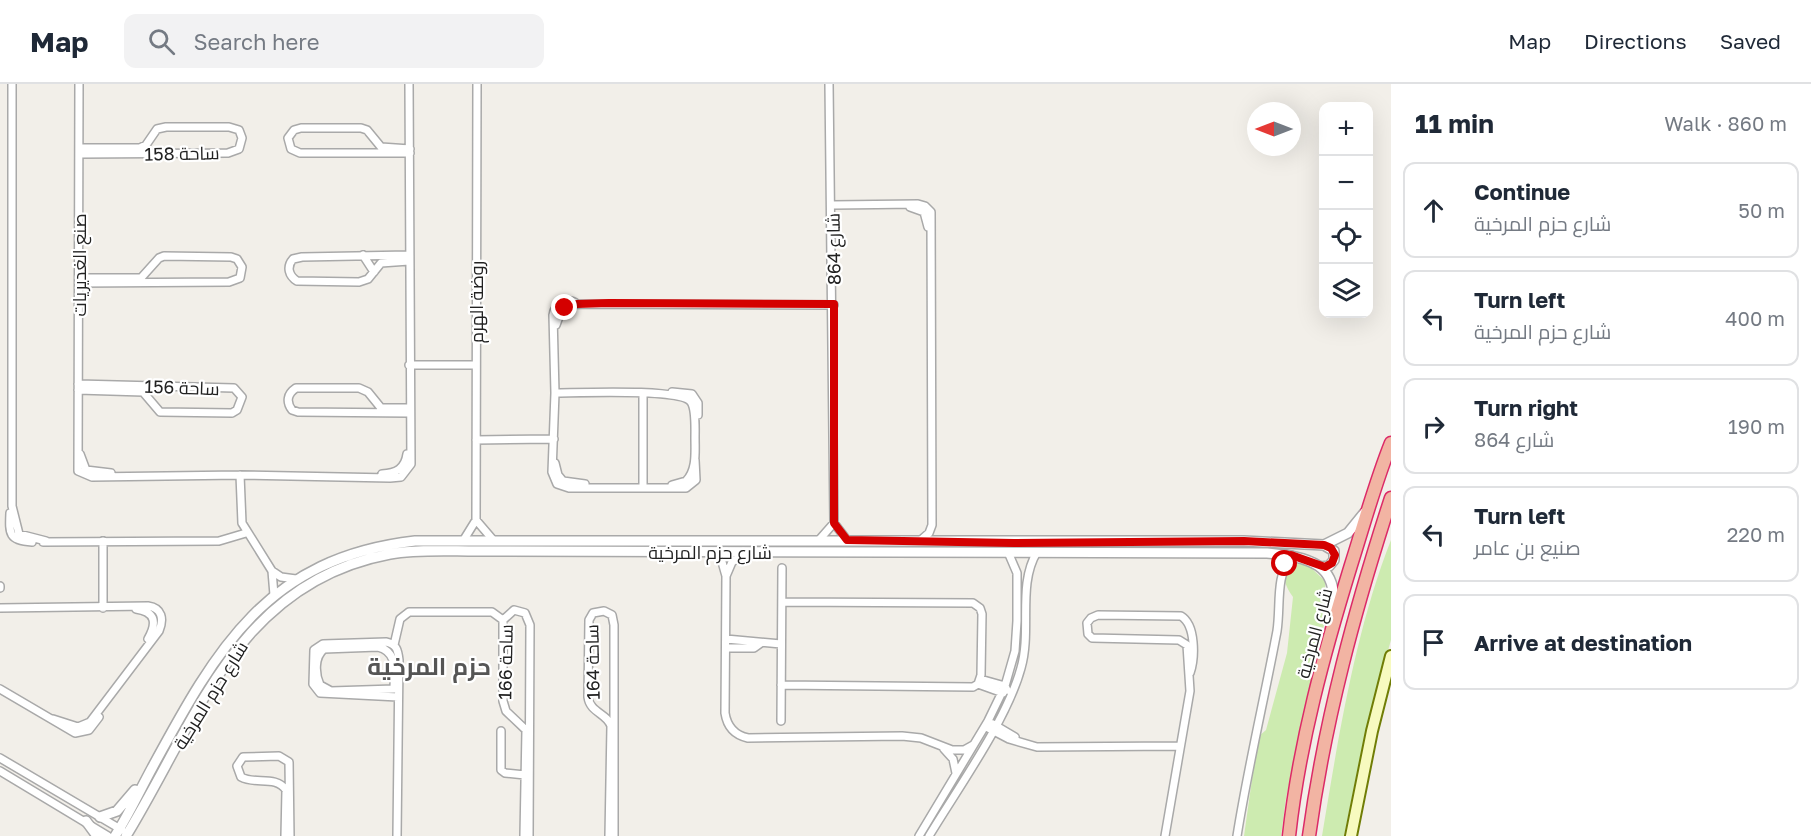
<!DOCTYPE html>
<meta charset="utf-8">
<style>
body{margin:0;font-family:"Golos Text",Cairo,sans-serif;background:#f2f2f3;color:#1f2937}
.controls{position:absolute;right:18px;top:18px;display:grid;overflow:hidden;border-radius:12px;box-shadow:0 6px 24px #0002}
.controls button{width:54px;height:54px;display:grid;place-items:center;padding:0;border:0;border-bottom:2px solid #e0e1e3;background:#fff;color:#1f2937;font:30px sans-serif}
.compass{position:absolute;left:1247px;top:18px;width:54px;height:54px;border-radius:50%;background:#fff;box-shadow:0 6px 24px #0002;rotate:270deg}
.stop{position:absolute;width:18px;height:18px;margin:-14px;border:4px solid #d40000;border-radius:50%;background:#fff}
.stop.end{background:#d40000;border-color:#fff;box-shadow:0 2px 6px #0008}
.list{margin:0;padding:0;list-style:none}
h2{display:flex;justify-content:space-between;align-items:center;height:78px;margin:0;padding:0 24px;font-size:26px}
h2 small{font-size:20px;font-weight:400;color:#747a83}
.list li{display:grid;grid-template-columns:39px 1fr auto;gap:18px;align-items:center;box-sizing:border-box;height:96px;margin:0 12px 12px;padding:0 12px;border:2px solid #e0e1e3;border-radius:12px}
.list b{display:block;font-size:22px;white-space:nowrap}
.list p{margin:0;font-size:20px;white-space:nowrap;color:#747a83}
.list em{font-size:20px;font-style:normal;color:#747a83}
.icon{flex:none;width:33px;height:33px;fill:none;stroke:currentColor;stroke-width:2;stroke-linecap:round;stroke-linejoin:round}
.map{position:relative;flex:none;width:1391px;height:752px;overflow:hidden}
header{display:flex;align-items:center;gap:36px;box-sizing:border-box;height:84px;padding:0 30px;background:#fff;border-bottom:2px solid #e0e1e3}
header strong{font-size:28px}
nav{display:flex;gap:33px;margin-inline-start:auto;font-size:21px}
.search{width:420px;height:54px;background:#f2f2f3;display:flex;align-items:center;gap:15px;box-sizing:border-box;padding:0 21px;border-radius:12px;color:#747a83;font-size:22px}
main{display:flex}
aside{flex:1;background:#fff}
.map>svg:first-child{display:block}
</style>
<header>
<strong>Map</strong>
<div class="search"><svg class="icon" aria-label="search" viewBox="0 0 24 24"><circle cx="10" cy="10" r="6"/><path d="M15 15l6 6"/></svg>Search here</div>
<nav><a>Map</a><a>Directions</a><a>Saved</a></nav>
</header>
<main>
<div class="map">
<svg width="1391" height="752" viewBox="0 0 1391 752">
<rect width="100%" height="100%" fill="#f2efe9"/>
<path fill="#cdebb0" d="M 1391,456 L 1391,556 L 1367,640 L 1344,752 L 1322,752 C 1338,656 1355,547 1391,456 Z
M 1289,479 L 1308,481 L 1325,497 L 1326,531 L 1286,714 L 1281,752 L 1244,752 L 1258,653 L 1266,646 L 1287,569 L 1293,513 C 1284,501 1282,492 1289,479 Z"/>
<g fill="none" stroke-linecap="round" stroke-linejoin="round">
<g stroke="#a9a9a9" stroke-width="10">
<path id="minor" d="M 12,0 L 12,422 L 19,450 L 46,457
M 79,0 L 78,387 L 92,393 L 240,391 L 390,394 L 401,393 L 411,380 L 409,0
M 79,64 L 140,64 L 146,61 L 157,45 L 166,43 L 229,43 L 239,46 L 242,54 L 239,65 L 228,69 L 79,70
M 410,69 L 300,69 L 291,65 L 288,54 L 294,46 L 301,44 L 361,44 L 367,46 L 381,63 L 410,65
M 833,121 L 918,120 L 925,122 L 931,128 L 932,441 L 929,449 L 921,456
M 910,123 L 924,128 L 928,143
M 363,171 L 374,188
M 409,177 L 381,179 L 368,195 L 359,198 L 297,197 C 289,192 286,183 293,175 L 302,173 L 409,171
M 79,194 L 141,194 L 159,174 L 164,172 L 231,173 L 237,175 L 242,183 L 240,194 L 229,198 L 79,199
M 556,241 L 561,227 L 577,220
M 409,281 L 475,281
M 78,300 L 234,304 L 242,313 L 237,326 L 232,329 L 160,328 L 143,308 L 78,306
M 672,308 L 692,310 L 698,319 L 698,331
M 555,309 C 576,309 681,304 691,318 C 696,325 695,345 695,354 C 695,368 697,386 686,397 L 672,401
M 643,309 L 643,402
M 409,324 L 381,324 L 368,308 L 359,304 L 296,304 C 287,310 286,318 292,326 L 298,328 L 409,329
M 476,356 L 554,355
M 80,370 L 86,386 L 111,389
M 695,376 L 696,396 L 686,404 L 569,404 L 557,400 L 552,388 L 555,309 L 553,231 C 555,219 568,213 577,220 L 834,221
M 555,379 L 558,391 L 563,397 L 585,400
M 382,390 C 396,389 405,385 407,370
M 240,391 L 242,439 L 272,487 L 274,511
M 10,429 C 9,450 9,457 32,458
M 476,436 L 494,457
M 834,439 L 847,456
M 819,456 L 834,439 L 829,0
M 463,457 L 476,436 L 477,0
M 43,458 L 219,457 L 246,449
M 713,469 L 722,478 L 726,492
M 746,469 L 732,478 L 726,492 L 725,629 C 727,642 734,651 748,654 L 902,652 L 921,654 L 952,666 L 964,666 L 973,661
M 272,487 L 281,493 L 296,495
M 0,502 L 0,504
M 0,524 L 148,522 C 162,524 164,535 159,547 L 90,638 L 78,643 L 53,635
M 103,524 L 103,457
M 136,525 C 156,528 157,539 148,555
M 726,555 L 781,560
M 394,561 L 400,535 L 409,528 L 492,528 L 503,536
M 378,563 C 399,568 394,589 394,605 L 331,607 L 320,601 C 315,590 314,573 324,565 Z
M 726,564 L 754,564 L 761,559
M 980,595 L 1005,602 L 1007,606
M 978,600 L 1003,609
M 781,601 L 973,603 L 978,600 L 981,591 L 982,530 L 980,524 L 973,519 L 782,518
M 0,605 L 75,649 L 89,646 L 99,633
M 781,637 L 782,484
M 993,640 L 1015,653
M 988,644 L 1009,655 L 1037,663 L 1180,662
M 501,647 L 501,686 L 505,689 L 525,691
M 944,665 L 953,675 L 956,689
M 0,674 L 122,746
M 0,687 L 108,752
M 285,752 L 286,706 C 276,691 255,701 241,693 L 237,682 L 243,673 L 279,672 L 289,678 L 290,752
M 397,752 L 399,576 C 398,567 397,560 386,558 L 323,560 L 314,566 L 313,600 L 320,609 L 398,613
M 524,752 L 526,646 L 506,627 L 503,617 L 503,536 L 514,526 L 525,529 L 530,541 L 529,752
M 609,752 L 611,642 C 607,629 590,629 588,613 L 589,536 L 593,529 L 604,527 L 612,531 L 614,541 L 614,752
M 919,752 L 988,637 L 1005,602 L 1015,567 L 1017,537 L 1017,489 L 1008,468
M 929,752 C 958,704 1007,636 1021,584 C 1032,546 1017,501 1037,468
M 1165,752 L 1190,607 L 1187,561 L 1179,556 L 1092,554 L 1088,550 L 1087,539 L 1091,534 L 1098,531 L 1181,532 C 1196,541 1195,574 1190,589
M 1237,752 C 1248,683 1264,616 1277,547 C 1281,520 1275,495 1291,471"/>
</g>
<g stroke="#a9a9a9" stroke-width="12">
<path id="tertiary" d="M 1321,483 L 1329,482 L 1334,476 L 1334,467 L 1324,461
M 100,733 L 117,727 L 135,706
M 86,737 L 97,752
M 115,752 C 129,730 140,706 152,684 C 217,564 267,474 415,457 L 1244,457 L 1324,461 L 1348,449 L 1365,428
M 126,752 C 197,636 238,498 390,470 C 418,465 448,467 476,467 L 1267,469 C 1308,473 1341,479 1332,529"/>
</g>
<g stroke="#707d05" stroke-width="14">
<path id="secondary" d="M 1351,752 L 1372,647 L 1391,572"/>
</g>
<g stroke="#dc2a67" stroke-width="15">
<path id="trunk" d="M 1289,752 C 1299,660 1324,569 1351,481 C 1364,440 1375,399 1391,359
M 1309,752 C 1325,635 1355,525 1391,414"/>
</g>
<use href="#minor" stroke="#fff" stroke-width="7"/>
<use href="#tertiary" stroke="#fff" stroke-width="9"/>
<use href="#secondary" stroke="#f7fabf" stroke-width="10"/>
<use href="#trunk" stroke="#f2b4a3" stroke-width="12"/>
</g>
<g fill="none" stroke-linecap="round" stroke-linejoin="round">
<path stroke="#d40000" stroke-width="8" d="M 565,224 L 577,220 L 609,219 L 834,220 L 834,439 L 847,456 L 1014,459 L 1244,457 L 1324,461 L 1331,464 L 1335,471 L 1332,479 L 1325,483 L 1291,471 L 1285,480"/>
</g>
<g text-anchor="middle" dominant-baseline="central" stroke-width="4.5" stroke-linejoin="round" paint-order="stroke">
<g font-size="18" fill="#222" stroke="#fff">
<text transform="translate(182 69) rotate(-1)">ساحة 158</text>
<text transform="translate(833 165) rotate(-91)">شارع 864</text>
<text transform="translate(79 181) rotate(-90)">صنع الغديريات</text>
<text transform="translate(476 218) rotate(-90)">روضة الهرم</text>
<text transform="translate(182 303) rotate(2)">ساحة 156</text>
<text x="710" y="468">شارع حزم المرخية</text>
<text transform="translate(1314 549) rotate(-75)">شارع المرخية</text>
<text transform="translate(505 578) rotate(-89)">ساحة 166</text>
<text transform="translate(592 578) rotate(-91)">ساحة 164</text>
<text transform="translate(210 611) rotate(-58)">شارع حزم المرخية</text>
</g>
<g font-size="24" font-weight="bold" fill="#555" stroke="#fff">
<text x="429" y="581">حزم المرخية</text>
</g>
</g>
</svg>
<div class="controls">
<button>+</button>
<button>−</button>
<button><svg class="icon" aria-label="locate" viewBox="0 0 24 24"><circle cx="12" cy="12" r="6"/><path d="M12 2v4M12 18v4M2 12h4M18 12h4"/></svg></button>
<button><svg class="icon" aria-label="layers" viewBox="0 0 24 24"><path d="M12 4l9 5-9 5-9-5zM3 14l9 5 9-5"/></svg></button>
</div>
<svg class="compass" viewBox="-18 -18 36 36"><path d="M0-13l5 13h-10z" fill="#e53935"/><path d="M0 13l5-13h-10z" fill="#747a83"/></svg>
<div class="stop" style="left:1285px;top:480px"></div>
<div class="stop end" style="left:565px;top:224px"></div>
</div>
<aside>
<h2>11 min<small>Walk · 860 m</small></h2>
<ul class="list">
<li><svg class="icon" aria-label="ahead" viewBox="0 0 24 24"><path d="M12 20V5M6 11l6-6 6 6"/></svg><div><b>Continue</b><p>شارع حزم المرخية</p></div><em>50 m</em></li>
<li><svg class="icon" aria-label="left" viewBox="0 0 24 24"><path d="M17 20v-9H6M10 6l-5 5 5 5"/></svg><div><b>Turn left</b><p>شارع حزم المرخية</p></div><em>400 m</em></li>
<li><svg class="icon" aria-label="right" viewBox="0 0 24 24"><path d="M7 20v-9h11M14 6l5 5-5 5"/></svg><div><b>Turn right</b><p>شارع 864</p></div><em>190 m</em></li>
<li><svg class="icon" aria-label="left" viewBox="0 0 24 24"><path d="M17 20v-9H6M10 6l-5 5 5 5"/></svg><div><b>Turn left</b><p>صنيع بن عامر</p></div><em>220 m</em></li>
<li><svg class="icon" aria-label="arrive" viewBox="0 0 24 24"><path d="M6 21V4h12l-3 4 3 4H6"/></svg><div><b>Arrive at destination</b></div></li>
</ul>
</aside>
</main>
